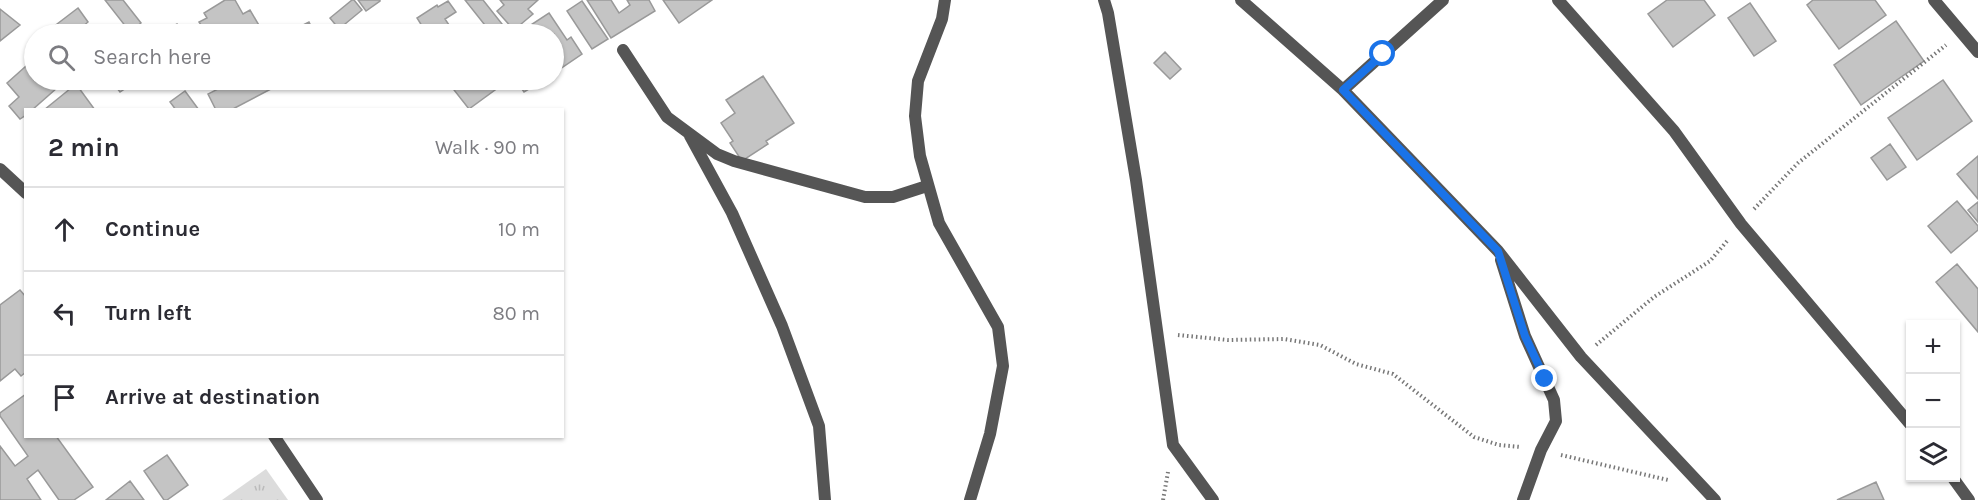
<!DOCTYPE html>
<meta charset="utf-8">
<style>
body{margin:0;font-family:Karla,sans-serif;background:#f2f2f3;color:#2b2b33}
.controls{position:absolute;right:18px;bottom:18px;display:grid;overflow:hidden;border-radius:0px;box-shadow:0 2px 4px #0004}
.controls button{width:54px;height:54px;display:grid;place-items:center;padding:0;border:0;border-bottom:2px solid #e1e1e2;background:#fff;color:#2b2b33;font:30px sans-serif}
.stop{position:absolute;width:18px;height:18px;margin:-14px;border:4px solid #1a73e8;border-radius:50%;background:#fff}
.stop.end{background:#1a73e8;border-color:#fff;box-shadow:0 2px 6px #0008}
.list{margin:0;padding:0;list-style:none}
h2{display:flex;justify-content:space-between;align-items:center;height:78px;margin:0;padding:0 24px;font-size:26px}
h2 small{font-size:20px;font-weight:400;color:#7c7c81}
.list li{display:grid;grid-template-columns:39px 1fr auto;gap:18px;align-items:center;box-sizing:border-box;height:84px;padding:0 24px;border-top:2px solid #e1e1e2}
.list b{display:block;font-size:22px;white-space:nowrap}
.list em{font-size:20px;font-style:normal;color:#7c7c81}
.icon{flex:none;width:33px;height:33px;fill:none;stroke:currentColor;stroke-width:2;stroke-linecap:round;stroke-linejoin:round}
.map{position:relative;flex:none;width:1978px;height:500px;overflow:hidden}
.search{position:absolute;background:#fff;box-shadow:0 2px 4px #0004;left:24px;top:24px;width:540px;height:66px;display:flex;align-items:center;gap:15px;box-sizing:border-box;padding:0 21px;border-radius:33px;color:#7c7c81;font-size:22px}
.panel{position:absolute;background:#fff;box-shadow:0 2px 4px #0004;left:24px;top:108px;width:540px;height:330px;border-radius:0px}
.map>svg:first-child{display:block}
</style>
<div class="map">
<svg width="1978" height="500" viewBox="0 0 1978 500">
<defs>
<pattern id="park-tufts" width="24" height="20" patternUnits="userSpaceOnUse" patternTransform="scale(1.5)"><rect width="24" height="20" fill="#dcdcdc"/><path d="M3 7l-1-3M5 7V3M7 7l1-3M15 17l-1-3M17 17v-4M19 17l1-3" fill="none" stroke="#bbb"/></pattern>
</defs>
<rect width="100%" height="100%" fill="#fff"/>
<path fill="url(#park-tufts)" d="M 266,469 L 288,500 L 222,500 Z"/>
<path fill="#c4c4c4" stroke="#999" stroke-width="1.5" d="M 105,0 L 123,0 L 141,23 L 130,32 Z
M 225,0 L 235,0 L 243,14 L 250,10 L 260,27 L 248,34 L 207,34 L 199,22 L 207,18 L 204,13 Z
M 352,0 L 354,0 L 362,10 L 339,29 L 330,18 Z
M 358,0 L 380,0 L 380,1 L 366,11 Z
M 465,0 L 483,0 L 506,29 L 498,34 L 492,34 Z
M 500,0 L 538,0 L 528,9 L 533,14 L 514,30 L 497,11 L 504,5 Z
M 587,0 L 611,0 L 619,13 L 630,5 L 627,0 L 649,0 L 655,11 L 611,38 Z
M 663,0 L 712,0 L 679,23 Z
M 1667,0 L 1704,0 L 1715,15 L 1673,47 L 1648,14 Z
M 1813,0 L 1875,0 L 1886,15 L 1839,49 L 1807,5 Z
M 448,1 L 456,12 L 445,19 L 455,34 L 427,34 L 417,18 L 437,5 L 438,7 Z
M 582,1 L 608,39 L 592,49 L 567,11 Z
M 1750,3 L 1776,41 L 1754,56 L 1728,18 Z
M 78,8 L 88,22 L 81,28 L 86,34 L 44,34 Z
M 0,9 L 20,25 L 0,41 Z
M 549,13 L 567,40 L 571,37 L 582,54 L 554,73 L 554,34 L 517,34 Z
M 1896,21 L 1924,61 L 1861,105 L 1834,65 Z
M 309,22 L 315,34 L 285,34 Z
M 177,24 L 183,34 L 158,34 Z
M 1165,52 L 1181,69 L 1170,79 L 1154,63 Z
M 34,59 L 34,80 L 66,80 L 32,110 L 26,110 L 26,115 L 20,119 L 9,106 L 19,97 L 7,83 Z
M 763,76 L 794,123 L 766,141 L 768,144 L 742,161 L 730,143 L 733,141 L 721,123 L 735,113 L 726,100 Z
M 111,80 L 138,80 L 120,92 Z
M 218,80 L 288,80 L 231,110 L 216,110 L 208,94 L 222,87 Z
M 449,80 L 494,80 L 499,87 L 469,109 L 447,81 Z
M 516,80 L 544,80 L 524,92 Z
M 1943,80 L 1972,121 L 1917,160 L 1888,118 Z
M 76,84 L 95,110 L 44,110 Z
M 185,91 L 199,110 L 176,110 L 170,102 Z
M 1890,144 L 1906,167 L 1887,180 L 1871,158 Z
M 1978,156 L 1978,199 L 1957,174 Z
M 1957,201 L 1978,226 L 1978,230 L 1951,253 L 1928,226 Z
M 1978,202 L 1978,222 L 1968,210 Z
M 1957,264 L 1978,289 L 1978,332 L 1936,282 Z
M 20,290 L 26,297 L 26,372 L 21,376 L 15,369 L 0,381 L 0,305 Z
M 26,394 L 26,436 L 56,436 L 93,487 L 74,500 L 59,500 L 38,470 L 27,479 L 41,500 L 0,500 L 0,446 L 15,466 L 28,456 L 0,416 L 0,413 Z
M 167,455 L 188,485 L 167,500 L 164,500 L 144,471 Z
M 130,481 L 144,500 L 106,500 Z
M 1876,482 L 1884,500 L 1837,500 Z"/>
<g fill="none" stroke-linecap="round" stroke-linejoin="round">
<path stroke="#777" stroke-width="4" stroke-dasharray="1.5 3" stroke-linecap="butt" d="M 1754,209 L 1798,163 L 1946,45
M 1178,335 L 1228,340 L 1284,339 L 1320,345 L 1356,364 L 1393,374 L 1474,437 L 1499,445 L 1521,447
M 1596,345 L 1654,297 L 1710,261 L 1728,240
M 1561,455 L 1668,480
M 1163,500 L 1168,472"/>
<path stroke="#555" stroke-width="12" d="M 945,0 L 942,19 L 918,81 L 915,116 L 920,156 L 939,223 L 998,327 L 1003,366 L 990,434 L 970,500
M 1104,0 L 1108,13 L 1136,180 L 1173,445 L 1213,500
M 1241,0 L 1343,90 L 1498,251 L 1581,357 L 1715,500
M 1558,0 L 1674,131 L 1741,224 L 1910,424
M 1934,0 L 1978,52
M 623,50 L 667,117 L 717,154 L 734,161 L 865,197 L 893,197 L 927,186
M 1343,90 L 1443,0
M 690,136 L 732,213 L 782,326 L 819,426 L 825,500
M 0,169 L 26,193
M 1501,260 L 1525,336 L 1554,400 L 1556,421 L 1541,450 L 1523,500
M 274,436 L 317,500
M 1953,478 L 1969,500"/>
</g>
<g fill="none" stroke-linecap="round" stroke-linejoin="round">
<path stroke="#1a73e8" stroke-width="8" d="M 1383,54 L 1343,90 L 1498,251 L 1525,336 L 1545,379"/>
</g>
</svg>
<div class="controls">
<button>+</button>
<button>−</button>
<button><svg class="icon" aria-label="layers" viewBox="0 0 24 24"><path d="M12 4l9 5-9 5-9-5zM3 14l9 5 9-5"/></svg></button>
</div>
<div class="stop" style="left:1383px;top:54px"></div>
<div class="stop end" style="left:1545px;top:379px"></div>
<div class="search"><svg class="icon" aria-label="search" viewBox="0 0 24 24"><circle cx="10" cy="10" r="6"/><path d="M15 15l6 6"/></svg>Search here</div>
<section class="panel">
<h2>2 min<small>Walk · 90 m</small></h2>
<ul class="list">
<li><svg class="icon" aria-label="ahead" viewBox="0 0 24 24"><path d="M12 20V5M6 11l6-6 6 6"/></svg><div><b>Continue</b></div><em>10 m</em></li>
<li><svg class="icon" aria-label="left" viewBox="0 0 24 24"><path d="M17 20v-9H6M10 6l-5 5 5 5"/></svg><div><b>Turn left</b></div><em>80 m</em></li>
<li><svg class="icon" aria-label="arrive" viewBox="0 0 24 24"><path d="M6 21V4h12l-3 4 3 4H6"/></svg><div><b>Arrive at destination</b></div></li>
</ul>
</section>
</div>
